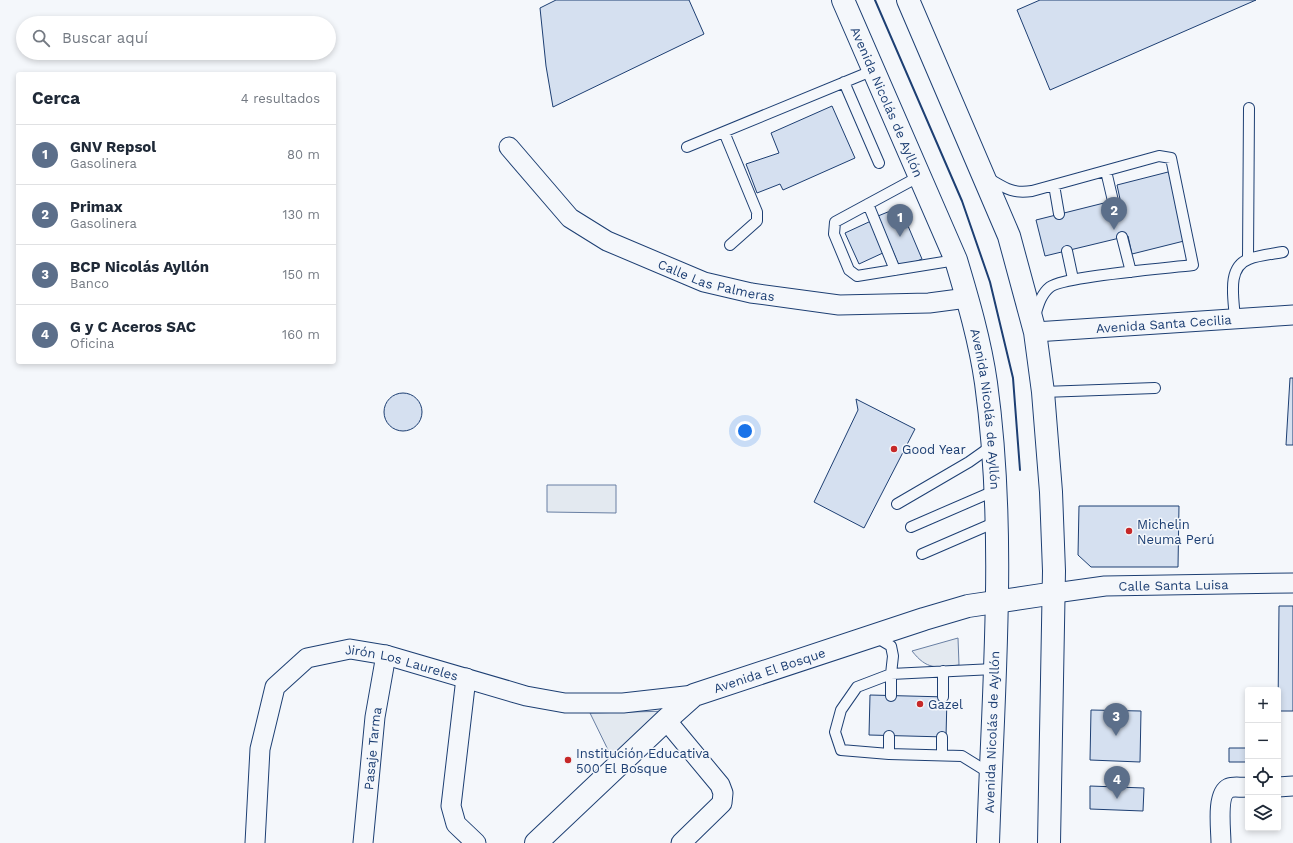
<!DOCTYPE html>
<html lang="es">
<meta charset="utf-8">
<style>
body{margin:0;font-family:"Work Sans",sans-serif;background:#f6f6f7;color:#1f2937}
.controls{position:absolute;right:12px;bottom:12px;display:grid;overflow:hidden;border-radius:4px;box-shadow:0 2px 6px #0003}
.controls button{width:36px;height:36px;display:grid;place-items:center;padding:0;border:0;border-bottom:1px solid #e0e1e3;background:#fff;color:#1f2937;font:20px sans-serif}
.you{position:absolute;left:745px;top:431px;width:14px;height:14px;margin:-10px;border:3px solid #fff;border-radius:50%;background:#1a73e8;box-shadow:0 0 0 6px #1a73e833}
.badge{display:grid;place-items:center;width:26px;height:26px;border-radius:50%;background:#c62828;color:#fff;font-size:13px;font-weight:700}
.pin{position:absolute;translate:-50% -33px;filter:drop-shadow(0 1px 2px #0008)}
.pin::after{content:'';position:absolute;top:21px;width:14px;height:12px;background:inherit;clip-path:polygon(0 0,100% 0,50% 100%)}
.list{margin:0;padding:0;list-style:none}
h2{display:flex;justify-content:space-between;align-items:center;height:52px;margin:0;padding:0 16px;font-size:17px}
h2 small{font-size:13px;font-weight:400;color:#747a83}
.list li{display:grid;grid-template-columns:26px 1fr auto;gap:12px;align-items:center;box-sizing:border-box;height:60px;padding:0 16px;border-top:1px solid #e0e1e3}
.list b{display:block;font-size:15px;white-space:nowrap}
.list p{margin:0;font-size:13px;white-space:nowrap;color:#747a83}
.list em{font-size:13px;font-style:normal;color:#747a83}
.icon{flex:none;width:22px;height:22px;fill:none;stroke:currentColor;stroke-width:2;stroke-linecap:round;stroke-linejoin:round}
.map{position:relative;flex:none;width:1293px;height:843px;overflow:hidden}
.search{position:absolute;background:#fff;box-shadow:0 2px 6px #0003;left:16px;top:16px;width:320px;height:44px;display:flex;align-items:center;gap:10px;box-sizing:border-box;padding:0 14px;border-radius:22px;color:#747a83;font-size:15px}
.panel{position:absolute;background:#fff;box-shadow:0 2px 6px #0003;left:16px;top:72px;width:320px;height:292px;border-radius:4px}
.map>svg:first-child{display:block}
</style>
<div class="map">
<svg width="1293" height="843" viewBox="0 0 1293 843">
<rect width="100%" height="100%" fill="#f4f7fb"/>
<path fill="#e3e9f0" stroke="#687fa3" d="M 547,485 L 616,485 L 616,513 L 547,512 Z
M 958,638 L 959,665 C 936,668 927,670 912,651 Z
M 671,711 L 612,758 L 590,713 Z"/>
<path fill="#d5e0f0" stroke="#1d3f73" d="M 556,0 L 689,0 L 704,34 L 553,107 L 546,66 L 540,8 Z
M 1040,0 L 1256,0 L 1050,90 L 1017,10 Z
M 832,106 L 855,158 L 783,190 L 780,184 L 757,193 L 746,164 L 779,153 L 771,133 Z
M 1172,171 L 1188,240 L 1132,254 L 1128,236 L 1045,256 L 1036,220 L 1120,199 L 1117,185 Z
M 900,207 L 922,259 L 900,268 L 878,216 Z
M 871,221 L 885,252 L 859,264 L 845,233 Z
M 1290,378 L 1293,378 L 1293,445 L 1286,445 Z
M384 412a19 19 0 1 1 38 0a19 19 0 1 1-38 0Z
M 856,399 L 915,429 L 864,528 L 814,502 L 858,410 Z
M 1079,506 L 1179,506 L 1178,567 L 1091,567 L 1078,555 Z
M 1279,606 L 1293,606 L 1293,711 L 1278,711 Z
M 870,695 L 947,697 L 946,737 L 869,735 Z
M 1091,710 L 1141,711 L 1140,762 L 1090,760 Z
M 1229,748 L 1248,748 L 1248,762 L 1229,762 Z
M 1090,786 L 1144,788 L 1143,811 L 1090,809 Z"/>
<g fill="none" stroke-linecap="round" stroke-linejoin="round">
<g stroke="#1d3f73" stroke-width="12">
<path id="service" d="M 844,82 L 879,163
M 724,132 L 757,212 L 757,221 L 730,245
M 687,147 L 874,70
M 1106,171 L 1113,201
M 920,176 L 835,222 L 834,234 L 849,270 L 857,276 L 956,260
M 988,178 C 1005,188 1012,194 1032,191 L 1159,156 L 1171,158 L 1193,265 C 1169,268 1064,276 1050,287 C 1041,294 1038,306 1035,316
M 1054,185 L 1059,214
M 868,204 L 895,270
M 1122,237 L 1131,272
M 1067,251 L 1073,279
M 1248,259 L 1249,108
M 1235,319 C 1234,300 1226,267 1249,259 C 1260,255 1272,254 1283,252
M 1043,392 L 1155,388
M 897,504 L 969,462 L 993,445
M 911,527 L 994,491
M 922,554 L 996,522
M 874,636 L 891,646 L 893,656 L 891,674 L 857,687 L 841,710 L 835,732 L 841,750 L 889,754 L 962,756 L 991,774
M 891,696 L 891,674 L 994,669
M 943,697 L 943,671
M 942,737 L 942,755
M 889,754 L 889,736"/>
</g>
<g stroke="#1d3f73" stroke-width="21">
<g id="minor">
<path id="s1" d="M 509,147 L 570,218 L 607,241 L 704,282 L 751,293 L 839,305 L 929,303 L 967,298"/>
<path id="s2" d="M 1035,332 L 1293,315"/>
<path id="s3" d="M 1055,593 L 1105,586 L 1293,583"/>
<path d="M 466,678 L 451,806 L 456,824 L 476,843"/>
<path d="M 666,720 L 720,785 L 723,793 L 722,803 L 681,843"/>
<path d="M 1278,787 L 1293,786"/>
<path id="s4" d="M 255,843 L 260,749 L 275,687 L 307,658 L 350,649 L 386,655 L 526,696 L 565,703 L 623,703 L 694,695"/>
<path id="s5" d="M 363,843 L 375,717 L 386,655"/>
<path d="M 1221,843 C 1221,830 1216,794 1229,788 C 1234,786 1242,788 1248,787"/>
</g>
</g>
<g stroke="#1d3f73" stroke-width="24">
<g id="tertiary">
<path id="s6" d="M 536,843 L 666,720 L 694,695 L 924,619 L 968,606 L 1055,593"/>
</g>
</g>
<g stroke="#1d3f73" stroke-width="24">
<g id="primary">
<path id="s7" d="M 843,0 L 956,260 C 968,300 980,341 986,383 C 1007,535 993,690 988,843"/>
<path d="M 908,0 L 1009,236 L 1035,332 L 1043,392 L 1051,492 L 1054,571 L 1049,843"/>
</g>
</g>
<use href="#service" stroke="#f4f7fb" stroke-width="10"/>
<use href="#minor" stroke="#f4f7fb" stroke-width="19"/>
<use href="#tertiary" stroke="#f4f7fb" stroke-width="22"/>
<use href="#primary" stroke="#f4f7fb" stroke-width="22"/>
<path stroke="#1d3f73" stroke-width="2" d="M 875,0 L 962,201 L 990,282 L 1013,378 L 1020,470"/>
</g>
<g fill="#c62828" stroke="#f4f7fb" stroke-width="1.5">
<circle cx="894" cy="449" r="4"/>
<circle cx="1129" cy="531" r="4"/>
<circle cx="920" cy="704" r="4"/>
<circle cx="568" cy="760" r="4"/>
</g>
<g text-anchor="middle" dominant-baseline="central" stroke-width="3" stroke-linejoin="round" paint-order="stroke">
<g font-size="13" fill="#1d3f73" stroke="#f4f7fb">
<text stroke="none"><textPath href="#s7" startOffset="111">Avenida Nicolás de Ayllón</textPath></text>
<text stroke="none"><textPath href="#s1" startOffset="254">Calle Las Palmeras</textPath></text>
<text stroke="none"><textPath href="#s2" startOffset="129">Avenida Santa Cecilia</textPath></text>
<text stroke="none"><textPath href="#s7" startOffset="436">Avenida Nicolás de Ayllón</textPath></text>
<text stroke="none"><textPath href="#s3" startOffset="119">Calle Santa Luisa</textPath></text>
<text stroke="none"><textPath href="#s4" startOffset="298">Jirón Los Laureles</textPath></text>
<text stroke="none"><textPath href="#s6" startOffset="296">Avenida El Bosque</textPath></text>
<text transform="translate(992 732) rotate(-88)">Avenida Nicolás de Ayllón</text>
<text stroke="none"><textPath href="#s5" startOffset="95">Pasaje Tarma</textPath></text>
</g>
<g font-size="13" fill="#1d3f73" stroke="#f4f7fb" text-anchor="start">
<text x="902" y="449">Good Year</text>
<text x="1137" y="524">Michelin<tspan x="1137" dy="15">Neuma Perú</tspan></text>
<text x="928" y="704">Gazel</text>
<text x="576" y="753">Institución Educativa<tspan x="576" dy="15">500 El Bosque</tspan></text>
</g>
</g>
</svg>
<div class="controls">
<button>+</button>
<button>−</button>
<button><svg class="icon" aria-label="locate" viewBox="0 0 24 24"><circle cx="12" cy="12" r="6"/><path d="M12 2v4M12 18v4M2 12h4M18 12h4"/></svg></button>
<button><svg class="icon" aria-label="layers" viewBox="0 0 24 24"><path d="M12 4l9 5-9 5-9-5zM3 14l9 5 9-5"/></svg></button>
</div>
<div class="you"></div>
<div class="pin badge" style="left:900px;top:237px;background:#5c6f8a">1</div>
<div class="pin badge" style="left:1114px;top:230px;background:#5c6f8a">2</div>
<div class="pin badge" style="left:1116px;top:736px;background:#5c6f8a">3</div>
<div class="pin badge" style="left:1117px;top:799px;background:#5c6f8a">4</div>
<div class="search"><svg class="icon" aria-label="search" viewBox="0 0 24 24"><circle cx="10" cy="10" r="6"/><path d="M15 15l6 6"/></svg>Buscar aquí</div>
<section class="panel">
<h2>Cerca<small>4 resultados</small></h2>
<ul class="list">
<li><span class="badge" style="background:#5c6f8a">1</span><div><b>GNV Repsol</b><p>Gasolinera</p></div><em>80 m</em></li>
<li><span class="badge" style="background:#5c6f8a">2</span><div><b>Primax</b><p>Gasolinera</p></div><em>130 m</em></li>
<li><span class="badge" style="background:#5c6f8a">3</span><div><b>BCP Nicolás Ayllón</b><p>Banco</p></div><em>150 m</em></li>
<li><span class="badge" style="background:#5c6f8a">4</span><div><b>G y C Aceros SAC</b><p>Oficina</p></div><em>160 m</em></li>
</ul>
</section>
</div>
